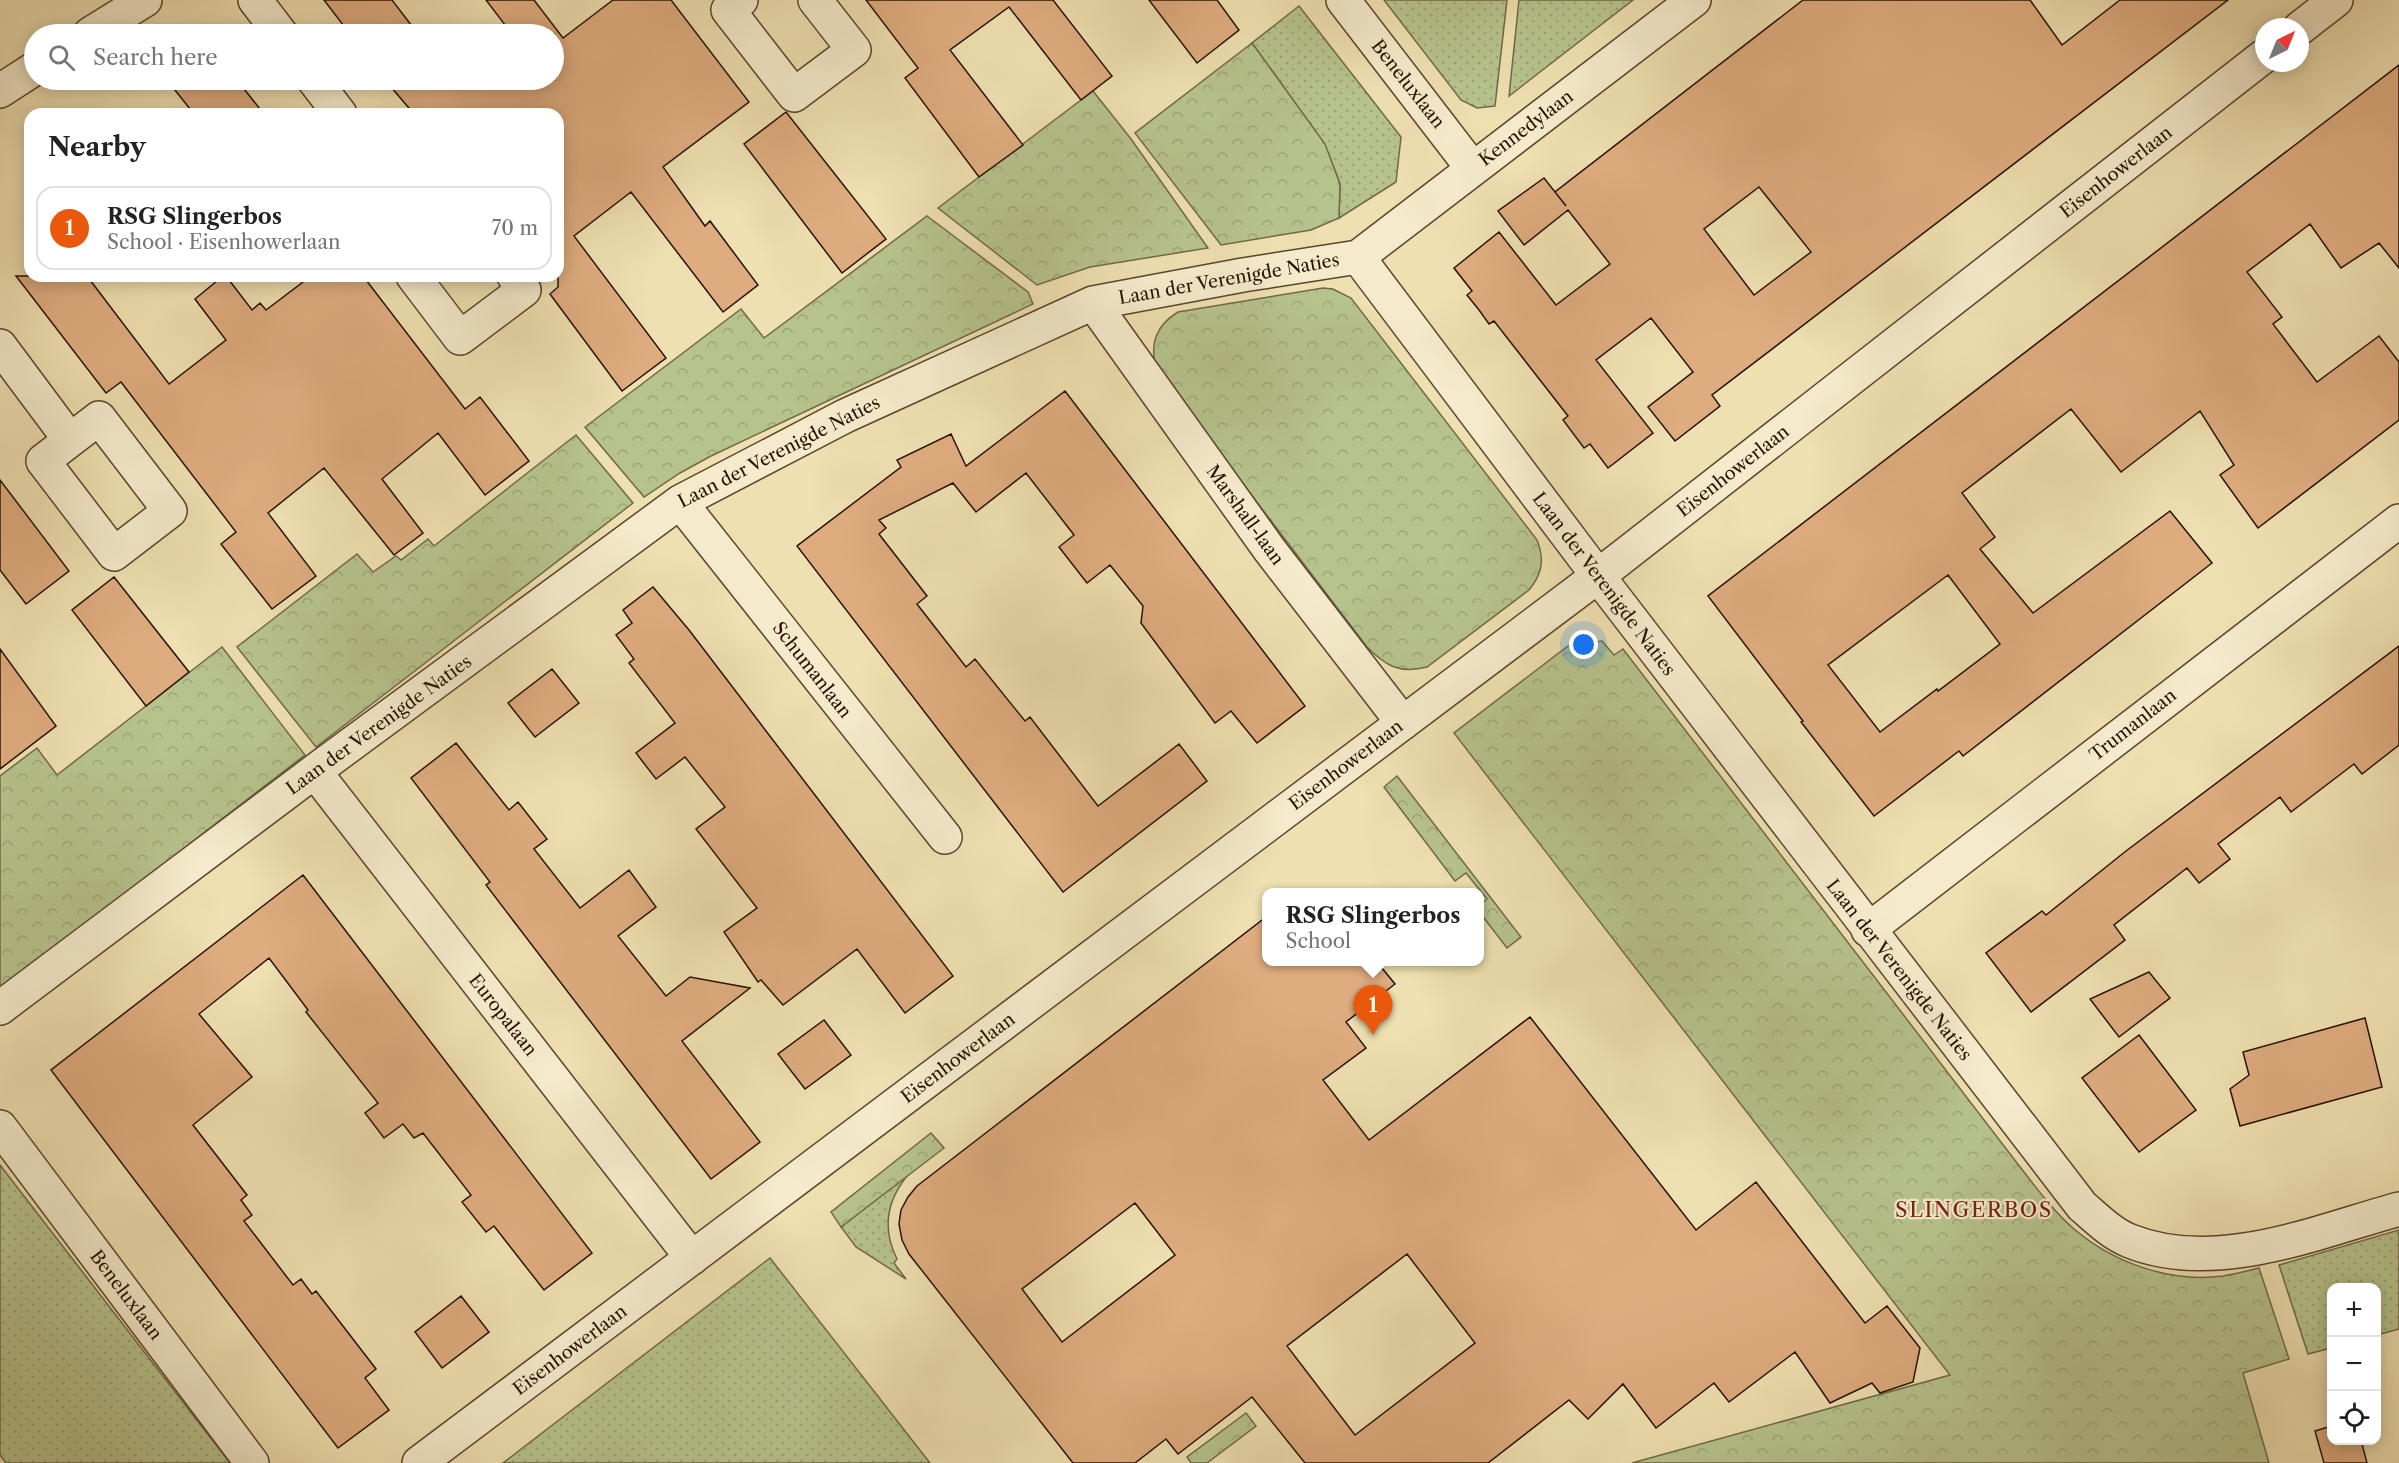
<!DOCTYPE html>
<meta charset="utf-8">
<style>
body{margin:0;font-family:"Libre Caslon Text",serif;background:#f2f2f2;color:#222}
.controls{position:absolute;right:18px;bottom:18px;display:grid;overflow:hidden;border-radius:12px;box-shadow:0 3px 15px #0003}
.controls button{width:54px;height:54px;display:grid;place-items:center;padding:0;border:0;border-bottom:2px solid #e0e0e0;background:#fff;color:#222;font:30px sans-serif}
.compass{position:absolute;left:2255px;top:18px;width:54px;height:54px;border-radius:50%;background:#fff;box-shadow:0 3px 15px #0003;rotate:43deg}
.you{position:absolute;left:1584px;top:645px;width:21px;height:21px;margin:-15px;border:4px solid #fff;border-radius:50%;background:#1a73e8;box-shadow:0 0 0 9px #1a73e833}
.badge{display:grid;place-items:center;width:39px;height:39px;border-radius:50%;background:#ea580c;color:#fff;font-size:20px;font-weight:700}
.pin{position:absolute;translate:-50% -50px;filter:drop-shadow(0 2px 3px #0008)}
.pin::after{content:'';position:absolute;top:32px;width:21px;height:18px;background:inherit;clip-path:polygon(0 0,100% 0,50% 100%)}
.popup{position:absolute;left:1262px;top:888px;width:222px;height:78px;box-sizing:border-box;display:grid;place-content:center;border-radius:12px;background:#fff;filter:drop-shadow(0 2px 4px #0005);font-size:20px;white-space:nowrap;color:#767676}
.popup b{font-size:22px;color:#222}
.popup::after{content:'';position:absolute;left:50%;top:100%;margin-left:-12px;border:12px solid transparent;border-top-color:#fff}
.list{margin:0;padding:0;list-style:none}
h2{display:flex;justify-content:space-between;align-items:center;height:78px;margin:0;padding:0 24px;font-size:26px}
h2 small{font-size:20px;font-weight:400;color:#767676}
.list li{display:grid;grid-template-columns:39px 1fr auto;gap:18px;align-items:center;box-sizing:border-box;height:84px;margin:0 12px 12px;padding:0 12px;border:2px solid #e0e0e0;border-radius:18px}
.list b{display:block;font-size:22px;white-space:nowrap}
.list p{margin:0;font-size:20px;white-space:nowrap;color:#767676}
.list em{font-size:20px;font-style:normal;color:#767676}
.icon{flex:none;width:33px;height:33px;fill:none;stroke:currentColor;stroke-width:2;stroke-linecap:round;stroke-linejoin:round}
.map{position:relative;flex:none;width:2399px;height:1463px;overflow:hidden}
.search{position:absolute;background:#fff;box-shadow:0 3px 15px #0003;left:24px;top:24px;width:540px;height:66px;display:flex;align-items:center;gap:15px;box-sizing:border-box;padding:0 21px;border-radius:33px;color:#767676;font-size:22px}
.panel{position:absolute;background:#fff;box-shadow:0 3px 15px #0003;left:24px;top:108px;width:540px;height:174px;border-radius:18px}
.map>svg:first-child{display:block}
</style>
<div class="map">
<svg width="2399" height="1463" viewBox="0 0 2399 1463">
<defs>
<pattern id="grass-dots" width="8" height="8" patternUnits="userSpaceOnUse" patternTransform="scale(1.5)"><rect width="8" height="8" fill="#b7c38d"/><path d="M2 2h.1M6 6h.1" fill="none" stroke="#9da678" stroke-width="1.8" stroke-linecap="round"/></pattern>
<pattern id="forest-crowns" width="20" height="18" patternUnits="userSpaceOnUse" patternTransform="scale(1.5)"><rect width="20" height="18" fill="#b7c38d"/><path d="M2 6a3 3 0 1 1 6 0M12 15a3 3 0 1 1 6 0" fill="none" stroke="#9da678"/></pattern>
</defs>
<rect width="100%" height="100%" fill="#efe0b1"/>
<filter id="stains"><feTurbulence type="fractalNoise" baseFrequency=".00333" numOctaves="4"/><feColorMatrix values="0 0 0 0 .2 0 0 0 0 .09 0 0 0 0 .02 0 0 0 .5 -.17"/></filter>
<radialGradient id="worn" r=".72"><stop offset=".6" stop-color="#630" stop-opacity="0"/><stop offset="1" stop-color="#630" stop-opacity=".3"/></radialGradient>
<path fill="url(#grass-dots)" stroke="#6f6a47" stroke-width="1.5" d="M 1384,0 L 1507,0 L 1495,106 L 1477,108 L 1461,100 Z
M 1519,0 L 1633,0 L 1509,96 Z
M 1299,6 L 1401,137 L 1396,182 L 1339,218 L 1340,184 L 1325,145 L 1252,43 Z
M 0,1165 L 230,1463 L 6,1463 L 0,1455 Z
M 907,1176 C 886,1202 882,1229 897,1259 L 894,1263 L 906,1279 L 856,1247 L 841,1227 Z
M 2399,1230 L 2399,1329 L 2377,1335 L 2376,1288 L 2332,1288 L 2331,1348 L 2308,1354 L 2279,1265 Z
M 770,1258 L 930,1463 L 503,1463 Z"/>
<path fill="url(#forest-crowns)" stroke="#6f6a47" stroke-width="1.5" d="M 1252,43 L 1325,144 L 1340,184 L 1339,218 L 1311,230 L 1221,245 L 1135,133 Z
M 1093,91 L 1131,139 L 1208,248 L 1090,267 L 1037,285 L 938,208 Z
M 927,216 L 1028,292 L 1033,304 L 711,456 L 680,473 L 644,497 L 585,427 L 741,309 L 764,338 Z
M 1323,288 L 1333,289 L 1351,298 L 1537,540 C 1545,560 1542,574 1529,590 L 1427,667 C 1399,674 1386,666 1367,647 L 1157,371 C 1149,345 1155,326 1178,312 Z
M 576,435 L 633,503 L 316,747 L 237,647 L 357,554 L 373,572 L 396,556 L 401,560 L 428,539 L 434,546 Z
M 1602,641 L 1614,655 L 1623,649 L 2017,1163 C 2035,1186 2052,1210 2074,1229 C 2114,1263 2170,1283 2223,1276 C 2235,1274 2247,1271 2259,1268 L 2289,1359 L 2243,1373 L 2269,1463 L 1632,1463 L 1950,1375 L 1454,733 L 1568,646 Z
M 222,647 L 305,755 L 0,990 L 0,776 L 37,748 L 57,775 Z
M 1397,776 L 1521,937 L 1507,948 L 1480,913 L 1480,905 L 1487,899 L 1466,873 L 1455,881 L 1384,787 Z
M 931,1133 L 944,1148 L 841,1227 L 831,1212 Z
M 1246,1413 L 1256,1426 L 1207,1463 L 1191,1463 L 1187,1457 Z"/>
<path fill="#deac7f" stroke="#271101" stroke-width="1.5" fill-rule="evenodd" d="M 324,0 L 392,0 L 418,34 L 350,34 Z
M 486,0 L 534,0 L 563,38 L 613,0 L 671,0 L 749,102 L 663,167 L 705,226 L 710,221 L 758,285 L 723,312 L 631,192 L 574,236 L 666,358 L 622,391 L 550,294 L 558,287 L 558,114 L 414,114 L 385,80 L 554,80 L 554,34 L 512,34 Z
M 866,0 L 1053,0 L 1112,76 L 1081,100 L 1009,7 L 950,50 L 1023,145 L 979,177 L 905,78 L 918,68 Z
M 1149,0 L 1217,0 L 1239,30 L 1197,63 Z
M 1803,0 L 2030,0 L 2062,45 L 2120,0 L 2228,0 L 1712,395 L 1720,406 L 1675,441 L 1648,407 L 1693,372 L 1651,318 L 1596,360 L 1653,433 L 1608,468 L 1590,444 L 1584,448 L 1563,420 L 1568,416 L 1494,321 L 1489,324 L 1479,310 L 1467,295 L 1472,291 L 1454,268 L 1499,232 L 1556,305 L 1610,264 L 1568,210 L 1524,245 L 1498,211 L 1544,178 L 1566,206 L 1555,192 ZM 1759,187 L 1811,252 L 1754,295 L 1704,229 Z
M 2399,65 L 2399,268 L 2379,243 L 2341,268 L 2310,224 L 2247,272 L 2282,317 L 2273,324 L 2317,382 L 2379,336 L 2399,362 L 2399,420 L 2258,528 L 2220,475 L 2234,465 L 2200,411 L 2121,472 L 2071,409 L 1962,493 L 1995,537 L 1980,549 L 2033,613 L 2170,511 L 2212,563 L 1963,756 L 1959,751 L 1874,816 L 1801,722 L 1803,721 L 1708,596 ZM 1948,575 L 2000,644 L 1938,691 L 1937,689 L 1880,732 L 1828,665 Z
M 167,80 L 237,80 L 264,114 L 194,114 Z
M 786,112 L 886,239 L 842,273 L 744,144 Z
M 16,276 L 87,276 L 169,384 L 226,340 L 195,299 L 223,276 L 226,276 L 252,310 L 260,303 L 266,310 L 311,276 L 363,276 L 465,409 L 480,397 L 529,461 L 485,495 L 438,433 L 382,479 L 423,533 L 394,555 L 324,468 L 268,513 L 316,576 L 272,609 L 221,544 L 236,532 L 121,382 L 106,393 Z
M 1065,391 L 1305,706 L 1257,743 L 1231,711 L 1215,723 L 1141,623 L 1143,606 L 1110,565 L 1087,583 L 1059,547 L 1074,535 L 1026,473 L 976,512 L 953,483 L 879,520 L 886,528 L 879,534 L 927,596 L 917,604 L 966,667 L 975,659 L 1025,721 L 1030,717 L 1098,806 L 1179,744 L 1207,781 L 1063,892 L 797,546 L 901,467 L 897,460 L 951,434 L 966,466 Z
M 0,480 L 69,571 L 26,604 L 0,570 Z
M 114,577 L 189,672 L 146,706 L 72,610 Z
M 653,587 L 689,630 L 953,976 L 905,1013 L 857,949 L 783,1005 L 761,980 L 758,982 L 724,932 L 757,908 L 696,829 L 725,807 L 685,757 L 656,779 L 636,753 L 675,723 L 629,663 L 634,659 L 616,635 L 632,623 L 623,610 Z
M 2399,646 L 2399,745 L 2362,774 L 2354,764 L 2291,812 L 2280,797 L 2218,844 L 2230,859 L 2199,883 L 2187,868 L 2114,925 L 2125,940 L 2031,1012 L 1986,953 L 2042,911 L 2046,915 L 2126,851 Z
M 0,649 L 56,726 L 0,769 Z
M 552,669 L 579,703 L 535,737 L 508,703 Z
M 456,743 L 509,810 L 518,802 L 547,839 L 534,849 L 580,908 L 629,870 L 656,907 L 618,936 L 666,996 L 690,977 L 750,988 L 682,1041 L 760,1142 L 711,1179 L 486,885 L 490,882 L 411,778 Z
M 303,875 L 592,1253 L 544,1290 L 494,1226 L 486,1232 L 462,1202 L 471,1195 L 423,1133 L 414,1138 L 403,1124 L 384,1138 L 365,1113 L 378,1103 L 306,1012 L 308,1010 L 269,958 L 199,1014 L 252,1077 L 193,1125 L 247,1195 L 241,1200 L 252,1215 L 244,1221 L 293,1285 L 301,1279 L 312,1294 L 316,1291 L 376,1369 L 365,1378 L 389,1410 L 338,1448 L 51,1070 Z
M 1266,917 L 1266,962 L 1377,962 L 1395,984 L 1346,1022 L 1366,1048 L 1323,1080 L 1369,1140 L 1530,1017 L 1696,1230 L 1756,1182 L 1865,1323 L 1887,1306 L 1920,1348 L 1913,1382 L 1880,1393 L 1872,1383 L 1830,1403 L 1795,1352 L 1729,1402 L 1714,1383 L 1656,1428 L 1623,1384 L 1588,1419 L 1569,1400 L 1488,1463 L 1305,1463 L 1252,1397 L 1178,1454 L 1166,1439 L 1135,1463 L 1073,1463 L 909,1254 L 902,1240 L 899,1224 L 901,1210 L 908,1197 L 917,1186 ZM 1135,1203 L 1175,1255 L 1062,1342 L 1022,1289 ZM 1407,1254 L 1475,1343 L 1355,1435 L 1287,1346 Z
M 2149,972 L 2170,998 L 2119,1037 L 2090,999 Z
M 2365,1018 L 2382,1087 L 2240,1126 L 2230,1089 L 2249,1075 L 2243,1052 Z
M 824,1020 L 851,1055 L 805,1089 L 778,1054 Z
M 2139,1035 L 2196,1110 L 2139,1152 L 2082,1078 Z
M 461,1296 L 489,1332 L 442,1368 L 415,1332 Z
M 2331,1426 L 2331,1440 L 2361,1440 L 2367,1463 L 2324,1463 L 2315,1431 Z"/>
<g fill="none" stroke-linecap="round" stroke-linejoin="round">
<g stroke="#59452d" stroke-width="36">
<path id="minor" d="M 255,0 L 281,34
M 741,0 L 728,10 L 794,95 L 854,50 L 815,0
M 1343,0 L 1473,169
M 2300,28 L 2336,0
M 90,34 L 145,0
M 314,80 L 340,114
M 0,91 L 34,69
M 1358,257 L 1694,0
M 413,276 L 460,338 L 524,290 L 514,276
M 1093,303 L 1269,549 L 1403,723
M 0,346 L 70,440
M 99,418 L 170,511 L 114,554 L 43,461 Z
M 680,502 L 945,837
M 315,772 L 692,1258
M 1868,930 L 2399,521
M 0,1008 L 323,765 L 680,502 L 845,416 L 1093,303 L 1243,275 L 1358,257 L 1598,576 L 2082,1206 C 2097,1219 2112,1234 2130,1241 C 2215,1275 2316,1232 2399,1209
M 0,1127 L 252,1463
M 419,1463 L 1598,576 L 2264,56"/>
</g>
<use href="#minor" stroke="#f5ebcc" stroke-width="33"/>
</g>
<g text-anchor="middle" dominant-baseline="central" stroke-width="4.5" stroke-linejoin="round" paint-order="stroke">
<g font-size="18" fill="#271101" stroke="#f5ebcc">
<text transform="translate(1408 84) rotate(52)">Beneluxlaan</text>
<text transform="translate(1526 128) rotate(-37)">Kennedylaan</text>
<text transform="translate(2116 172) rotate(-38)">Eisenhowerlaan</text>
<text transform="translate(1229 279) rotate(-10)">Laan der Verenigde Naties</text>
<text transform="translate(779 452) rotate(-27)">Laan der Verenigde Naties</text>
<text transform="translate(1733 471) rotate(-38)">Eisenhowerlaan</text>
<text transform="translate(1245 515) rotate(54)">Marshall-laan</text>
<text transform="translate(1604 584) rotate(53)">Laan der Verenigde Naties</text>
<text transform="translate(812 670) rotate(52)">Schumanlaan</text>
<text transform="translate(379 725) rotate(-36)">Laan der Verenigde Naties</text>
<text transform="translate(2133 725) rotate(-38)">Trumanlaan</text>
<text transform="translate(1346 765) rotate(-37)">Eisenhowerlaan</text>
<text transform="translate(1899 970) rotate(52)">Laan der Verenigde Naties</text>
<text transform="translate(503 1015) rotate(52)">Europalaan</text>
<text transform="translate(958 1058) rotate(-37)">Eisenhowerlaan</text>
<text transform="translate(126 1295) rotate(53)">Beneluxlaan</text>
<text transform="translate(570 1350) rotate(-37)">Eisenhowerlaan</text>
</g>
<g font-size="21" letter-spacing="1.5" fill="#7a1f14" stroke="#f5ebcc">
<text x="1974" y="1209">SLINGERBOS</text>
</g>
</g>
<rect width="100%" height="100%" filter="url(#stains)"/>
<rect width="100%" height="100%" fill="url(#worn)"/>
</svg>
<div class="controls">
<button>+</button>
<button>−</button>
<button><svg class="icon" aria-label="locate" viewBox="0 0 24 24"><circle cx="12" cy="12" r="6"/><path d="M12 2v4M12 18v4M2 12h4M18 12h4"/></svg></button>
</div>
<svg class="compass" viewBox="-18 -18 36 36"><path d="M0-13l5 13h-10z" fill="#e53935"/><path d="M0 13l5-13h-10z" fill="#767676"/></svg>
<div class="you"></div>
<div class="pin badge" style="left:1373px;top:1035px">1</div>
<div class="popup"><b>RSG Slingerbos</b>School</div>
<div class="search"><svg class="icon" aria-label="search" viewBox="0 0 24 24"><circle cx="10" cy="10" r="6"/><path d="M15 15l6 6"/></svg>Search here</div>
<section class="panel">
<h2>Nearby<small></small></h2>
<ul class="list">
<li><span class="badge">1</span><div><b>RSG Slingerbos</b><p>School · Eisenhowerlaan</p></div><em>70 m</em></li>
</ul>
</section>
</div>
